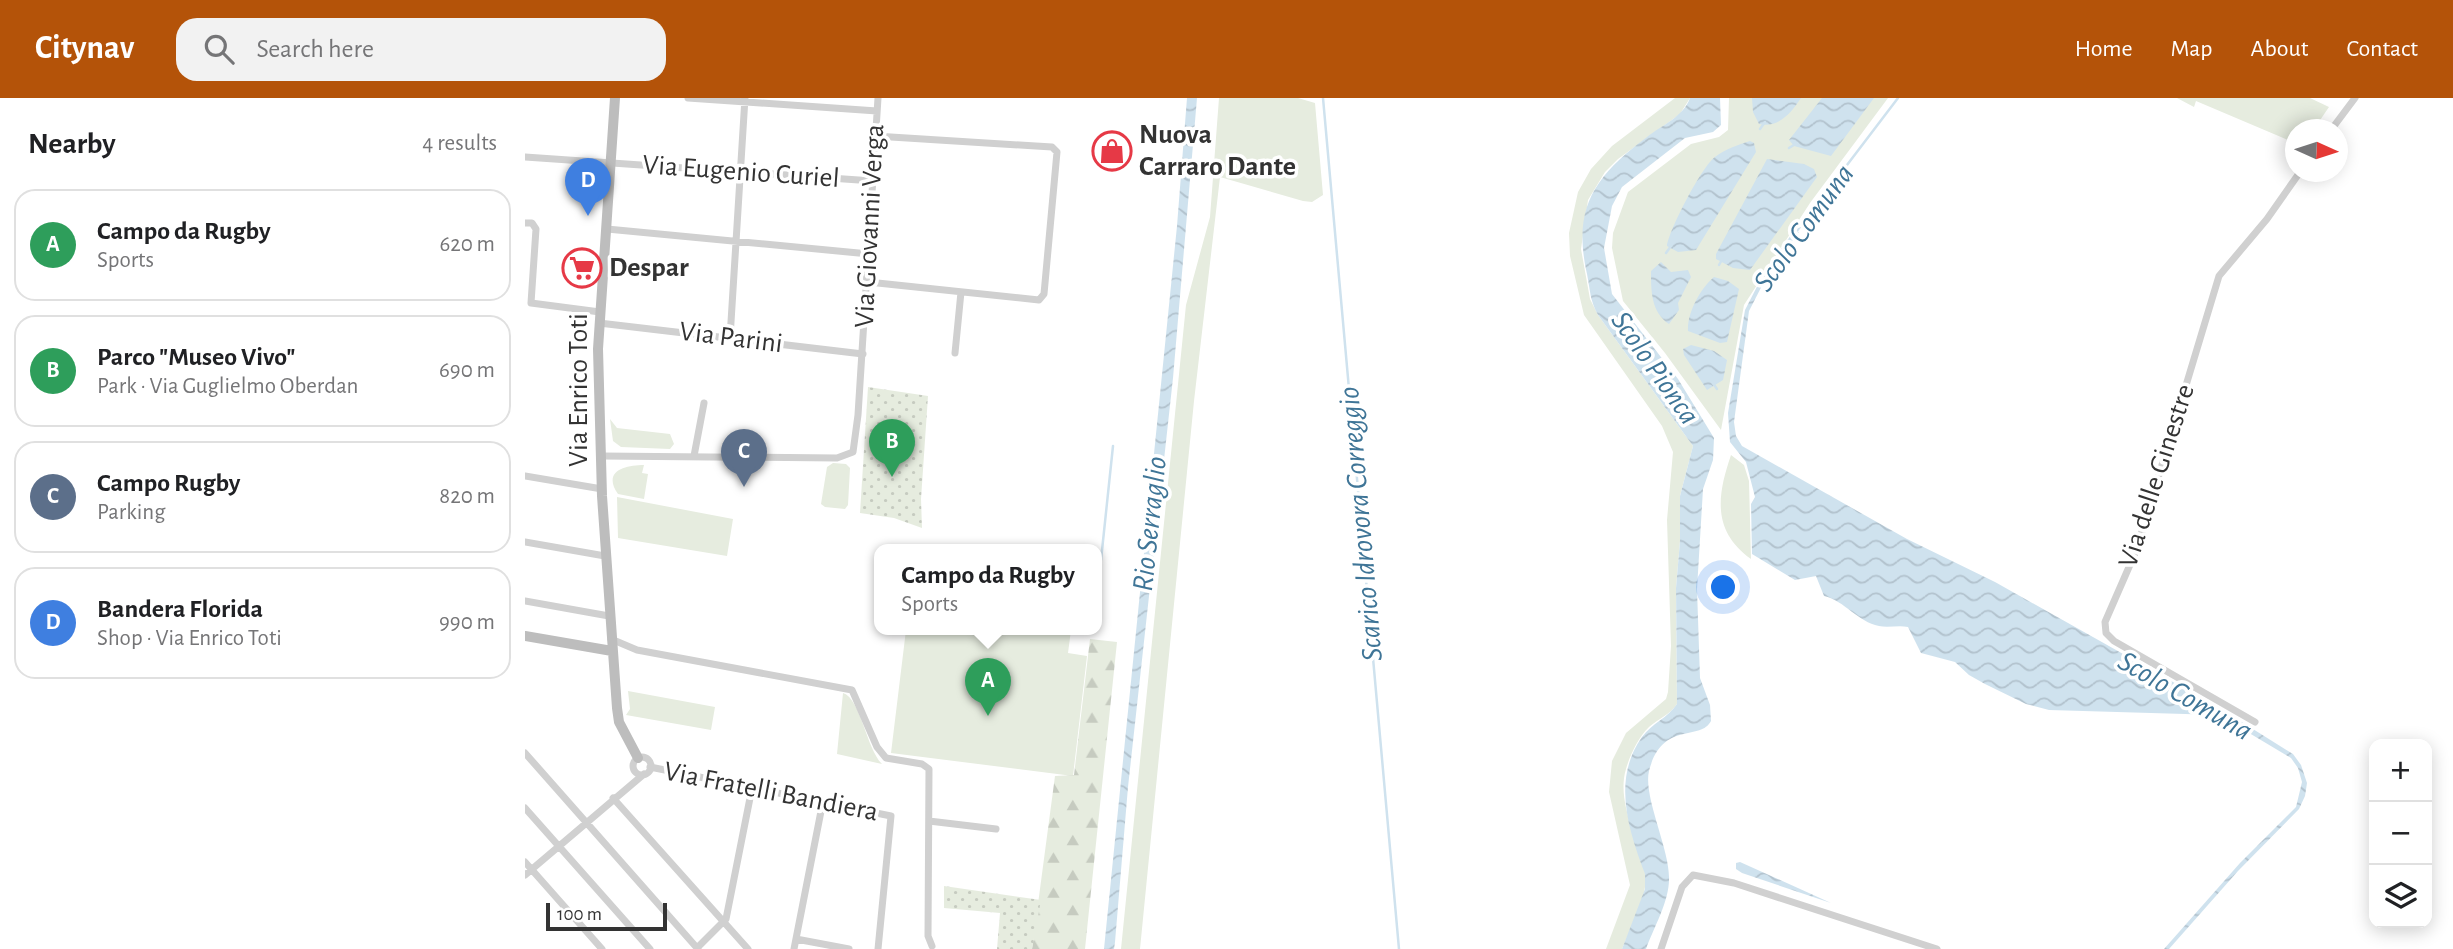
<!DOCTYPE html>
<meta charset="utf-8">
<style>
body{margin:0;font-family:"Alegreya Sans",sans-serif;background:#f2f2f2;color:#202124}
.controls{position:absolute;right:21px;bottom:21px;display:grid;overflow:hidden;border-radius:14px;box-shadow:0 4px 18px #0003}
.controls button{width:63px;height:63px;display:grid;place-items:center;padding:0;border:0;border-bottom:2px solid #e0e0e0;background:#fff;color:#202124;font:35px sans-serif}
.compass{position:absolute;left:1760px;top:21px;width:63px;height:63px;border-radius:50%;background:#fff;box-shadow:0 4px 18px #0003;rotate:93deg}
.scale{position:absolute;left:21px;bottom:18px;width:121px;box-sizing:border-box;padding-left:7px;border:4px solid #333;border-top:0;font-size:19px;line-height:24px;white-space:nowrap;color:#333;-webkit-text-stroke:5px #fff;paint-order:stroke}
.you{position:absolute;left:1199px;top:490px;width:24px;height:24px;margin:-18px;border:5px solid #fff;border-radius:50%;background:#1a73e8;box-shadow:0 0 0 10px #1a73e833}
.badge{display:grid;place-items:center;width:46px;height:46px;border-radius:50%;background:#b45309;color:#fff;font-size:23px;font-weight:700}
.pin{position:absolute;translate:-50% -58px;filter:drop-shadow(0 2px 4px #0008)}
.pin::after{content:'';position:absolute;top:37px;width:24px;height:21px;background:inherit;clip-path:polygon(0 0,100% 0,50% 100%)}
.popup{position:absolute;left:349px;top:446px;width:228px;height:91px;box-sizing:border-box;display:grid;place-content:center;border-radius:14px;background:#fff;filter:drop-shadow(0 2px 5px #0005);font-size:23px;white-space:nowrap;color:#757577}
.popup b{font-size:26px;color:#202124}
.popup::after{content:'';position:absolute;left:50%;top:100%;margin-left:-14px;border:14px solid transparent;border-top-color:#fff}
.list{margin:0;padding:0;list-style:none}
h2{display:flex;justify-content:space-between;align-items:center;height:91px;margin:0;padding:0 28px;font-size:30px}
h2 small{font-size:23px;font-weight:400;color:#757577}
.list li{display:grid;grid-template-columns:46px 1fr auto;gap:21px;align-items:center;box-sizing:border-box;height:112px;margin:0 14px 14px;padding:0 14px;border:2px solid #e0e0e0;border-radius:21px}
.list b{display:block;font-size:26px;white-space:nowrap}
.list p{margin:0;font-size:23px;white-space:nowrap;color:#757577}
.list em{font-size:23px;font-style:normal;color:#757577}
.icon{flex:none;width:38px;height:38px;fill:none;stroke:currentColor;stroke-width:2;stroke-linecap:round;stroke-linejoin:round}
.map{position:relative;flex:none;width:1928px;height:851px;overflow:hidden}
header{display:flex;align-items:center;gap:42px;box-sizing:border-box;height:98px;padding:0 35px;background:#b45309;color:#fff}
header strong{font-size:33px}
nav{display:flex;gap:38px;margin-inline-start:auto;font-size:24px}
.search{width:490px;height:63px;background:#f2f2f2;display:flex;align-items:center;gap:18px;box-sizing:border-box;padding:0 24px;border-radius:21px;color:#757577;font-size:26px}
main{display:flex}
aside{flex:1;background:#fff}
.map>svg:first-child{display:block}
</style>
<header>
<strong>Citynav</strong>
<div class="search"><svg class="icon" aria-label="search" viewBox="0 0 24 24"><circle cx="10" cy="10" r="6"/><path d="M15 15l6 6"/></svg>Search here</div>
<nav><a>Home</a><a>Map</a><a>About</a><a>Contact</a></nav>
</header>
<main>
<aside>
<h2>Nearby<small>4 results</small></h2>
<ul class="list">
<li><span class="badge" style="background:#2e9e5b">A</span><div><b>Campo da Rugby</b><p>Sports</p></div><em>620 m</em></li>
<li><span class="badge" style="background:#2e9e5b">B</span><div><b>Parco &quot;Museo Vivo&quot;</b><p>Park · Via Guglielmo Oberdan</p></div><em>690 m</em></li>
<li><span class="badge" style="background:#5c6f8a">C</span><div><b>Campo Rugby</b><p>Parking</p></div><em>820 m</em></li>
<li><span class="badge" style="background:#3f7fe0">D</span><div><b>Bandera Florida</b><p>Shop · Via Enrico Toti</p></div><em>990 m</em></li>
</ul>
</aside>
<div class="map">
<svg width="1928" height="851" viewBox="0 0 1928 851">
<defs>
<pattern id="forest-firs" width="22" height="20" patternUnits="userSpaceOnUse" patternTransform="scale(1.75)"><rect width="22" height="20" fill="#e6ecdf"/><path d="M5 1l3.5 6h-7zM16 11l3.5 6h-7z" fill="#c6cbc0"/></pattern>
<pattern id="park-dots" width="8" height="8" patternUnits="userSpaceOnUse" patternTransform="scale(1.75)"><rect width="8" height="8" fill="#e6ecdf"/><path d="M2 2h.1M6 6h.1" fill="none" stroke="#c6cbc0" stroke-width="1.8" stroke-linecap="round"/></pattern>
<pattern id="water-waves" width="16" height="10" patternUnits="userSpaceOnUse" patternTransform="scale(1.75)"><rect width="16" height="10" fill="#cfe2ee"/><path d="M0 5q4-4 8 0t8 0" fill="none" stroke="#b2c2cd"/></pattern>
</defs>
<rect width="100%" height="100%" fill="#fff"/>
<path fill="#e6ecdf" d="M 694,0 L 773,0 L 790,5 L 798,97 L 787,104 L 778,103 L 695,79 L 669,303 L 615,851 L 596,851 L 661,207 L 685,119 Z
M 1150,0 L 1165,0 L 1155,16 L 1093,61 L 1080,74 L 1063,102 L 1056,151 L 1065,201 L 1073,217 L 1168,348 L 1155,398 L 1155,443 L 1151,490 L 1152,606 C 1145,617 1134,620 1124,629 C 1113,640 1105,657 1101,671 C 1091,704 1114,743 1120,775 C 1124,798 1105,830 1097,851 L 1081,851 L 1105,787 L 1084,694 L 1087,663 L 1101,635 L 1141,601 L 1143,594 L 1146,548 L 1142,422 L 1148,354 L 1137,328 L 1059,217 L 1045,158 L 1044,135 L 1053,94 L 1066,71 L 1087,48 Z
M 1204,0 L 1363,0 L 1285,105 L 1219,207 L 1196,332 L 1140,255 L 1098,203 L 1087,150 L 1088,135 L 1103,94 L 1166,46 L 1194,39 L 1203,32 Z
M 1652,0 L 1785,0 L 1804,9 L 1789,31 L 1770,32 L 1770,45 L 1671,3 L 1669,9 Z
M 85,321 L 92,330 L 145,336 L 149,346 L 145,351 L 96,349 L 88,343 Z
M 1206,357 L 1219,367 L 1224,383 L 1226,461 C 1187,433 1192,398 1206,357 Z
M 308,365 L 321,366 L 325,370 L 323,407 L 320,411 L 300,409 L 296,406 L 302,369 Z
M 119,367 L 117,375 L 123,376 L 119,401 L 93,396 C 77,373 100,367 119,367 Z
M 92,399 L 208,421 L 202,458 L 93,440 Z
M 381,532 L 546,532 L 543,555 L 562,558 L 548,678 L 366,655 Z
M 103,593 L 190,609 L 186,632 L 101,617 L 105,611 Z
M 318,595 C 336,601 341,650 357,666 L 312,656 Z"/>
<path fill="url(#forest-firs)" d="M 565,541 L 592,544 L 560,851 L 507,851 L 530,678 L 549,677 Z"/>
<path fill="url(#park-dots)" d="M 343,289 L 403,298 L 396,401 L 397,430 L 369,420 L 335,415 Z
M 419,788 L 516,802 L 507,851 L 472,851 L 475,815 L 419,810 Z"/>
<path fill="url(#water-waves)" d="M 662,0 L 672,0 L 648,280 L 603,689 L 590,844 L 589,851 L 579,851 L 652,128 Z
M 1165,0 L 1195,0 L 1196,27 L 1188,34 L 1160,40 L 1097,89 L 1087,108 L 1079,150 L 1087,196 L 1153,281 L 1189,340 L 1188,362 L 1178,391 L 1172,491 L 1175,580 L 1185,607 L 1186,623 C 1175,644 1137,622 1124,673 C 1118,698 1144,750 1144,779 C 1145,802 1129,829 1121,851 L 1097,851 L 1120,791 L 1120,776 C 1103,731 1087,681 1117,639 C 1127,625 1143,620 1152,606 L 1151,490 L 1155,443 L 1155,398 L 1168,348 L 1073,217 C 1065,203 1065,191 1062,176 C 1047,109 1070,78 1122,39 C 1137,27 1158,19 1165,0 Z
M 1227,0 L 1276,0 C 1266,15 1254,30 1234,26 L 1228,14 Z
M 1297,0 L 1349,0 L 1306,58 L 1269,48 L 1264,42 Z
M 1225,43 L 1229,45 L 1231,54 L 1171,152 L 1153,154 L 1142,148 C 1144,132 1177,68 1190,59 C 1200,51 1213,47 1225,43 Z
M 1242,61 L 1279,66 L 1289,71 L 1292,79 L 1225,172 L 1208,170 L 1191,161 L 1191,156 Z
M 1269,133 L 1274,134 L 1243,176 L 1224,213 L 1209,324 L 1211,338 L 1217,348 L 1382,441 L 1470,484 L 1696,611 L 1768,656 L 1776,667 L 1782,685 L 1780,698 L 1774,711 L 1713,773 L 1644,851 L 1639,851 L 1715,765 L 1771,709 L 1777,684 L 1773,670 L 1766,660 L 1694,617 L 1524,612 L 1501,606 L 1460,586 L 1444,577 L 1430,564 L 1396,555 L 1383,529 C 1374,527 1363,530 1354,528 C 1333,524 1320,503 1299,498 L 1291,478 L 1270,482 L 1227,456 L 1226,406 L 1230,399 L 1221,364 L 1205,344 L 1203,315 L 1220,212 L 1240,173 Z
M 1136,164 L 1146,174 L 1163,172 L 1166,179 L 1153,205 L 1154,212 L 1144,226 C 1126,214 1126,193 1126,173 Z
M 1189,179 L 1203,183 L 1214,191 L 1202,244 L 1195,245 L 1163,233 C 1162,215 1175,191 1189,179 Z
M 1166,247 L 1189,253 L 1202,262 L 1198,282 L 1182,292 L 1159,257 L 1158,251 Z
M 1215,764 L 1306,805 L 1217,775 L 1211,771 L 1211,765 Z"/>
<g fill="none" stroke-linecap="round" stroke-linejoin="round">
<path stroke="#cfe2ee" stroke-width="2.5" d="M 798,0 L 874,851
M 1235,31 L 1240,24
M 1264,50 L 1272,45
M 1271,134 L 1373,0
M 1141,155 L 1146,148
M 1194,167 L 1198,160
M 1187,284 L 1192,291
M 576,462 L 588,348"/>
<path stroke="#d0d0d0" stroke-width="7" d="M 163,0 L 352,13
M 1806,32 L 1830,0
M 0,59 L 348,83
M 0,125 L 7,125 L 11,131 L 6,205 L 75,214
M 82,131 L 344,156
M 343,184 L 514,202 L 519,196 L 532,54 L 527,49 L 350,38
M 74,225 L 338,256
M 205,240 L 220,0
M 430,255 L 436,194
M 77,358 L 312,360 L 328,354 L 333,317 L 353,0
M 169,358 L 179,305
M 0,378 L 77,391
M 0,444 L 80,458
M 0,503 L 84,518
M 86,541 L 112,552 L 327,592 L 352,649 L 361,660 L 397,666 L 404,671 L 403,838 L 407,848
M 1730,624 L 1589,543 L 1581,535 L 1580,524 L 1611,453 L 1694,178 L 1742,121 L 1775,74
M 0,655 L 173,851
M108 668a9 9 0 1 1 18 0a9 9 0 1 1-18 0Z
M 125,669 L 366,718 L 353,851
M 88,700 L 223,851
M 0,710 L 125,851
M 404,723 L 471,731
M 0,764 L 77,851
M 0,777 L 119,676
M 271,841 L 324,851
M 172,850 L 201,821 L 227,690
M 269,851 L 298,703
M 1136,851 L 1157,789 L 1168,777 L 1209,785 L 1412,851"/>
<path stroke="#bdbdbd" stroke-width="10" d="M 90,0 L 73,251 L 77,398 L 92,610 L 94,624 L 113,660
M 0,538 L 87,553"/>
</g>
<defs>
<g id="shop-ring" transform="scale(2.0125)"><circle r="9.5" fill="#fff" stroke="#e63946" stroke-width="1.5"/><path d="M-5-2.5h2.3a2.7 3.5 0 0 1 5.4 0H5L5.5 6h-11ZM-1.5-2.5h3a1.5 2.3 0 0 0-3 0Z" fill="#e63946"/></g>
<g id="supermarket-ring" transform="scale(2.0125)"><circle r="9.5" fill="#fff" stroke="#e63946" stroke-width="1.5"/><path d="M-6-5.5h2.5l.6 2H6L4.5 2H-2.5L-4.4-4H-6ZM-1.5 3.2a1.3 1.3 0 1 0 .1 0ZM3 3.2a1.3 1.3 0 1 0 .1 0Z" fill="#e63946"/></g>
</defs>
<g fill-rule="evenodd">
<use href="#shop-ring" x="587" y="53"/>
<use href="#supermarket-ring" x="57" y="170"/>
</g>
<g text-anchor="middle" dominant-baseline="central" stroke-width="7" stroke-linejoin="round" paint-order="stroke">
<g font-size="28" font-weight="bold" fill="#333" stroke="#fff" text-anchor="start">
<text x="614" y="37">Nuova<tspan x="614" dy="32">Carraro Dante</tspan></text>
<text x="84" y="170">Despar</text>
</g>
<g font-size="28" fill="#333" stroke="#fff">
<text transform="translate(216 74) rotate(4)">Via Eugenio Curiel</text>
<text transform="translate(345 128) rotate(-87)">Via Giovanni Verga</text>
<text transform="translate(206 240) rotate(7)">Via Parini</text>
<text transform="translate(54 292) rotate(-90)">Via Enrico Toti</text>
<text transform="translate(1632 378) rotate(-72)">Via delle Ginestre</text>
<text transform="translate(246 694) rotate(11)">Via Fratelli Bandiera</text>
</g>
<g font-size="30" font-style="italic" fill="#3f7597" stroke="#fff">
<text transform="translate(1279 130) rotate(-54)">Scolo Comuna</text>
<text transform="translate(1130 270) rotate(55)">Scolo Pionca</text>
<text transform="translate(625 426) rotate(-84)">Rio Serraglio</text>
<text transform="translate(836 426) rotate(-95)">Scarico Idrovora Correggio</text>
<text transform="translate(1660 598) rotate(30)">Scolo Comuna</text>
</g>
</g>
</svg>
<div class="controls">
<button>+</button>
<button>−</button>
<button><svg class="icon" aria-label="layers" viewBox="0 0 24 24"><path d="M12 4l9 5-9 5-9-5zM3 14l9 5 9-5"/></svg></button>
</div>
<svg class="compass" viewBox="-18 -18 36 36"><path d="M0-13l5 13h-10z" fill="#e53935"/><path d="M0 13l5-13h-10z" fill="#757577"/></svg>
<div class="scale">100 m</div>
<div class="you"></div>
<div class="pin badge" style="left:463px;top:618px;background:#2e9e5b">A</div>
<div class="popup"><b>Campo da Rugby</b>Sports</div>
<div class="pin badge" style="left:367px;top:379px;background:#2e9e5b">B</div>
<div class="pin badge" style="left:219px;top:389px;background:#5c6f8a">C</div>
<div class="pin badge" style="left:63px;top:118px;background:#3f7fe0">D</div>
</div>
</main>
